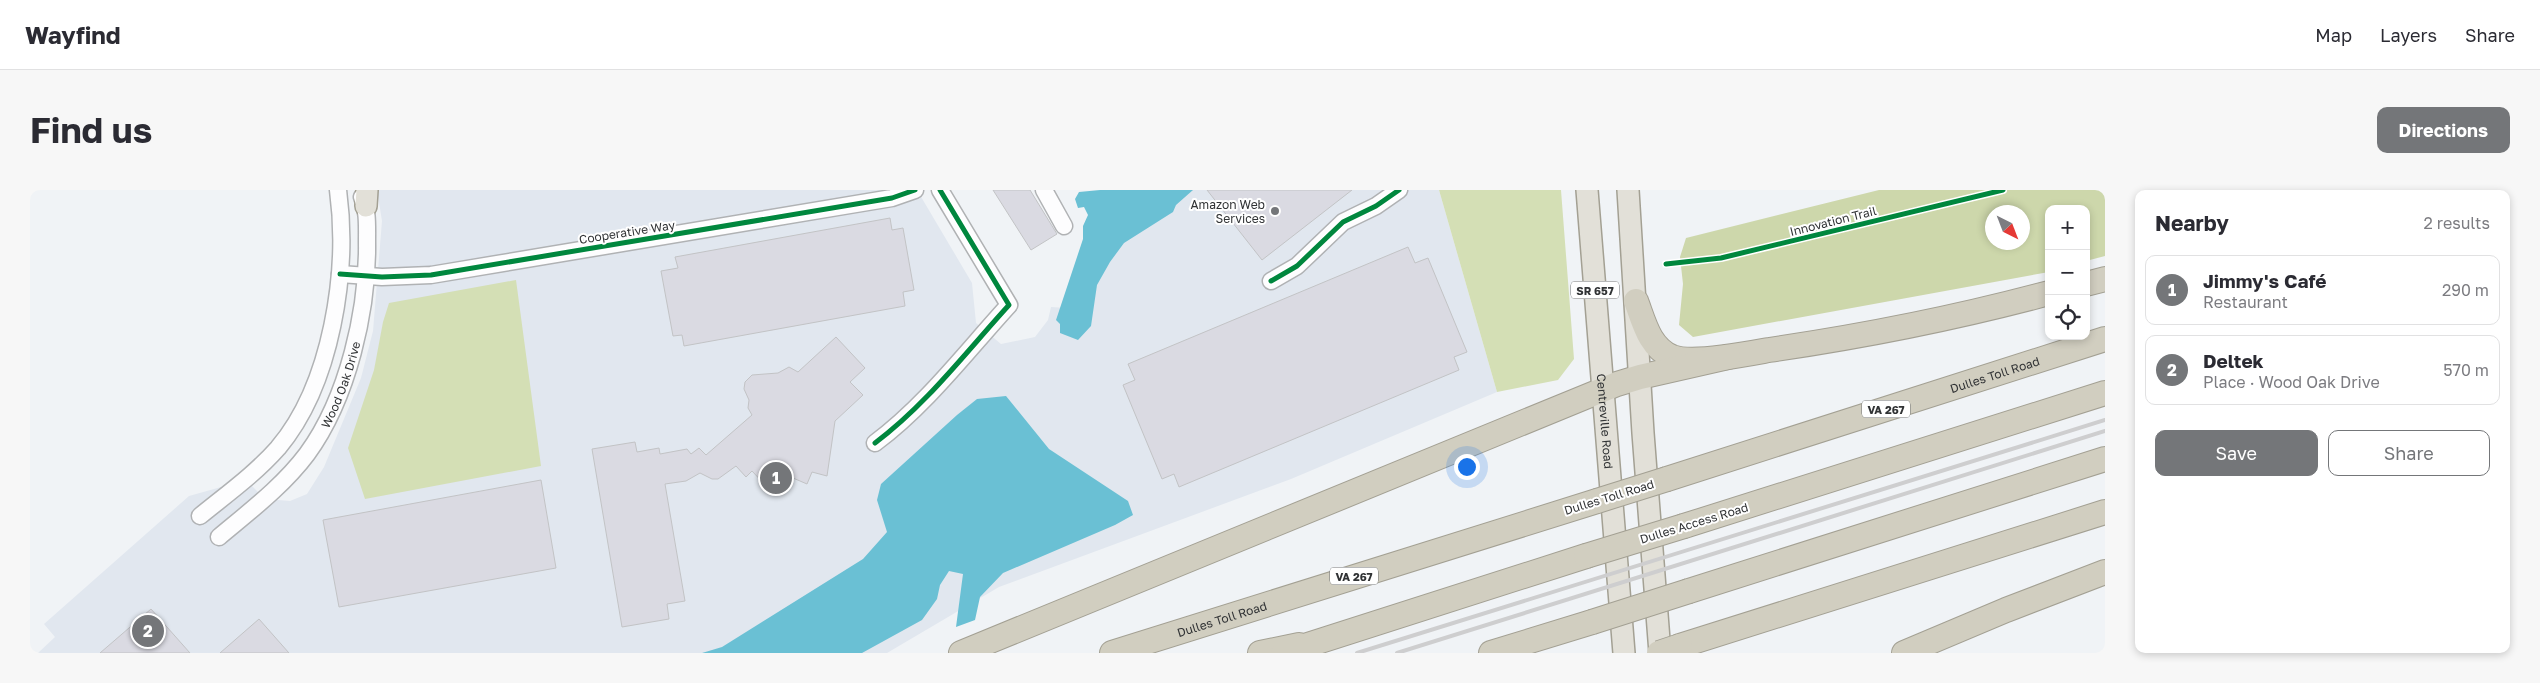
<!DOCTYPE html>
<meta charset="utf-8">
<style>
body{margin:0;font-family:"Golos Text",sans-serif;background:#f7f7f7;color:#2b2b33}
.controls{position:absolute;right:15px;top:15px;display:grid;overflow:hidden;border-radius:10px;box-shadow:0 2px 8px #0003}
.controls button{width:45px;height:45px;display:grid;place-items:center;padding:0;border:0;border-bottom:1px solid #e1e1e2;background:#fff;color:#2b2b33;font:25px sans-serif}
.compass{position:absolute;left:1955px;top:15px;width:45px;height:45px;border-radius:50%;background:#fff;box-shadow:0 2px 8px #0003;rotate:138deg}
.you{position:absolute;left:1436px;top:276px;width:18px;height:18px;margin:-12px;border:4px solid #fff;border-radius:50%;background:#1a73e8;box-shadow:0 0 0 8px #1a73e833}
.badge{display:grid;place-items:center;width:32px;height:32px;border-radius:50%;background:#747679;color:#fff;font-size:16px;font-weight:700}
.pin{position:absolute;translate:-50% -50%;border:2px solid #fff;box-shadow:0 1px 5px #0006}
.list{margin:0;padding:0;list-style:none}
h2{display:flex;justify-content:space-between;align-items:center;height:65px;margin:0;padding:0 20px;font-size:21px}
h2 small{font-size:16px;font-weight:400;color:#7c7c81}
.list li{display:grid;grid-template-columns:32px 1fr auto;gap:15px;align-items:center;box-sizing:border-box;height:70px;margin:0 10px 10px;padding:0 10px;border:1px solid #e1e1e2;border-radius:10px}
.list b{display:block;font-size:19px;white-space:nowrap}
.list p{margin:0;font-size:16px;white-space:nowrap;color:#7c7c81}
.list em{font-size:16px;font-style:normal;color:#7c7c81}
.actions{display:flex;gap:10px;padding:15px 20px}
.actions a{flex:1;padding:11px 0;border:1px solid #747679;border-radius:10px;text-align:center;font-size:18px;color:#747679}
.actions .main{background:#747679;color:#fff}
.icon{flex:none;width:28px;height:28px;fill:none;stroke:currentColor;stroke-width:2;stroke-linecap:round;stroke-linejoin:round}
.map{position:relative;flex:none;width:2075px;height:463px;overflow:hidden;border-radius:10px}
header{display:flex;align-items:center;gap:30px;box-sizing:border-box;height:70px;padding:0 25px;background:#fff;border-bottom:1px solid #e1e1e2}
header strong{font-size:24px}
nav{display:flex;gap:28px;margin-inline-start:auto;font-size:18px}
.intro{display:flex;align-items:center;justify-content:space-between;box-sizing:border-box;height:120px;padding:0 30px}
h1{margin:0;font-size:35px}
.button{padding:12px 22px;border-radius:10px;background:#747679;color:#fff;font-size:18px;font-weight:700}
main{display:flex;gap:30px;padding:0 30px}
aside{flex:1;background:#fff;border-radius:10px;box-shadow:0 2px 8px #0003}
.map>svg:first-child{display:block}
</style>
<header>
<strong>Wayfind</strong>
<nav><a>Map</a><a>Layers</a><a>Share</a></nav>
</header>
<div class="intro"><h1>Find us</h1><a class="button">Directions</a></div>
<main>
<div class="map">
<svg width="2075" height="463" viewBox="0 0 2075 463">
<rect width="100%" height="100%" fill="#f0f3f6"/>
<path fill="#e1e7ef" d="M 347,0 L 887,0 L 942,93 L 946,133 L 971,154 L 1005,147 L 1018,130 L 1021,117 L 1053,119 L 1107,0 L 1409,0 L 1467,202 L 1261,289 L 969,397 L 857,463 L 8,463 L 25,447 L 14,434 L 159,306 L 216,290 L 235,309 L 260,311 L 277,304 L 294,277 L 331,188 L 343,141 L 352,31 Z"/>
<path fill="#d4dfb5" d="M 1409,0 L 1531,0 L 1544,169 L 1528,190 L 1467,202 Z
M 486,90 L 511,276 L 335,309 L 318,258 L 344,180 L 353,132 L 359,113 Z"/>
<path fill="#cdd7ab" fill-rule="evenodd" d="M 1849,0 L 2075,0 L 2075,66 L 2056,71 L 2056,19 L 2019,19 L 2019,82 L 1663,147 L 1649,135 L 1653,94 L 1650,67 L 1656,48 ZM 1962,22 L 1992,22 L 1992,52 L 1962,52 Z"/>
<path fill="#6ac0d4" d="M 1070,0 L 1163,0 L 1146,15 L 1143,22 L 1094,53 L 1080,72 L 1067,95 L 1061,136 L 1048,150 L 1030,143 L 1030,134 L 1026,130 L 1053,49 L 1053,36 L 1058,25 L 1054,17 L 1048,18 L 1045,9 L 1049,2 Z
M 976,206 L 1019,259 L 1098,311 L 1103,325 L 1085,335 L 973,383 L 950,407 L 945,430 L 926,437 L 933,384 L 919,381 L 910,395 L 907,409 L 892,430 L 832,463 L 672,463 L 692,457 L 833,369 L 857,342 L 847,310 L 851,294 L 927,225 L 947,209 Z"/>
<path fill="#dadae2" stroke="#c2c3c5" d="M 963,0 L 1000,0 L 1027,44 L 1001,60 Z
M 1177,0 L 1322,0 L 1232,70 Z
M 860,28 L 862,40 L 873,38 L 884,100 L 873,102 L 875,116 L 654,156 L 652,145 L 643,146 L 631,81 L 648,78 L 645,67 Z
M 1378,57 L 1385,73 L 1398,68 L 1437,162 L 1424,167 L 1429,180 L 1149,297 L 1144,284 L 1132,289 L 1093,195 L 1105,190 L 1098,174 Z
M 806,147 L 835,178 L 820,192 L 833,205 L 805,231 L 797,286 L 782,282 L 777,294 L 763,288 L 758,299 L 743,291 L 737,297 L 722,281 L 716,287 L 706,276 L 688,289 L 682,289 L 670,283 L 656,291 L 635,294 L 655,411 L 637,414 L 639,429 L 592,437 L 562,259 L 605,252 L 607,262 L 629,258 L 630,264 L 657,259 L 661,264 L 669,258 L 676,265 L 722,225 L 718,218 L 719,210 L 714,199 L 715,192 L 722,185 L 748,183 L 759,177 L 768,182 Z
M 511,290 L 526,378 L 309,417 L 293,330 Z
M 121,419 L 160,463 L 70,463 Z
M 229,429 L 259,463 L 190,463 Z"/>
<g fill="none" stroke-linecap="round" stroke-linejoin="round">
<g stroke="#b0b2b4" stroke-width="19">
<g id="minor">
<path d="M 1014,0 L 1034,36"/>
<path d="M 310,84 L 352,87 L 401,85 L 862,8 L 885,0"/>
<path d="M 1241,91 L 1267,76 L 1313,32 L 1346,16 L 1369,0"/>
<path d="M 845,253 C 896,215 936,162 979,115 L 910,0"/>
<path d="M 170,326 C 197,304 225,284 248,258 C 302,194 319,81 308,0"/>
<path id="s1" d="M 189,347 C 220,321 253,296 277,264 C 318,208 338,120 337,52 C 337,36 338,21 332,7"/>
</g>
</g>
<g stroke="#a3a093" stroke-width="24">
<g id="major">
<path id="s2" d="M 1557,0 L 1594,463"/>
<path d="M 1598,0 L 1613,243 L 1630,463"/>
<path d="M 336,16 L 337,0"/>
</g>
</g>
<g stroke="#a3a093" stroke-width="26">
<g id="highway">
<path d="M 2056,94 L 2075,89"/>
<path d="M 1606,111 C 1614,132 1619,157 1642,167 C 1662,175 1717,164 1739,160 C 1835,146 1926,128 2019,103"/>
<path id="s3" d="M 1637,289 L 2075,149"/>
<path d="M 1654,336 L 2075,203"/>
<path d="M 1659,401 L 2075,269"/>
<path d="M 1650,456 L 2075,322"/>
<path d="M 931,463 L 1587,194 L 1610,187 L 1698,167"/>
<path id="s4" d="M 1082,463 L 1567,311"/>
<path d="M 1230,463 L 1269,455"/>
<path d="M 1253,463 L 1556,366"/>
<path d="M 1461,463 L 1562,432"/>
<path d="M 1874,463 L 1976,420 L 2075,382"/>
</g>
</g>
<use href="#minor" stroke="#fdfdfe" stroke-width="16"/>
<use href="#major" stroke="#e2e0d8" stroke-width="21"/>
<use href="#highway" stroke="#d1cec0" stroke-width="24"/>
<path stroke="#cececf" stroke-width="4" d="M 1327,463 L 2075,230
M 1367,463 L 2075,241"/>
<g stroke="#a3a093" stroke-width="26" stroke-linecap="butt">
<path id="highway-bridge" d="M 1567,311 L 1637,289
M 1556,366 L 1654,336
M 1562,432 L 1659,401
M 1629,463 L 1650,456"/>
</g>
<use href="#highway-bridge" stroke="#d1cec0" stroke-width="24"/>
<g stroke="#fff" stroke-width="8">
<path id="cycleway" d="M 1636,74 L 1691,68 L 1973,0
M 310,84 L 352,87 L 401,85 L 862,8 L 885,0
M 1241,91 L 1267,76 L 1313,32 L 1346,16 L 1369,0
M 845,253 C 896,215 936,162 979,115 L 910,0"/>
</g>
<use href="#cycleway" stroke="#00873e" stroke-width="5"/>
</g>
<circle fill="#747679" stroke="#fff" stroke-width="2" cx="1245" cy="21" r="5"/>
<g text-anchor="middle" dominant-baseline="central" stroke-width="4" stroke-linejoin="round" paint-order="stroke">
<g fill="#fff" stroke="#6f7072" stroke-width="1">
<rect x="1541" y="91.5" width="48" height="17" rx="4"/>
<rect x="1832" y="210.5" width="48" height="17" rx="4"/>
<rect x="1300" y="377.5" width="48" height="17" rx="4"/>
</g>
<g font-size="11" font-weight="bold" fill="#313335">
<text x="1565" y="100">SR 657</text>
<text x="1856" y="219">VA 267</text>
<text x="1324" y="386">VA 267</text>
</g>
<g font-size="12" fill="#313335" stroke="#fff" text-anchor="end">
<text x="1235" y="14">Amazon Web<tspan x="1235" dy="14">Services</tspan></text>
</g>
<g font-size="12" fill="#313335" stroke="#fff">
<text transform="translate(1803 31) rotate(-14)">Innovation Trail</text>
<text transform="translate(597 42) rotate(-9)">Cooperative Way</text>
<text stroke="none"><textPath href="#s3" startOffset="344">Dulles Toll Road</textPath></text>
<text stroke="none"><textPath href="#s1" startOffset="199">Wood Oak Drive</textPath></text>
<text stroke="none"><textPath href="#s2" startOffset="232">Centreville Road</textPath></text>
<text transform="translate(1579 307) rotate(-17)">Dulles Toll Road</text>
<text transform="translate(1664 333) rotate(-17)">Dulles Access Road</text>
<text stroke="none"><textPath href="#s4" startOffset="115">Dulles Toll Road</textPath></text>
</g>
</g>
</svg>
<div class="controls">
<button>+</button>
<button>−</button>
<button><svg class="icon" aria-label="locate" viewBox="0 0 24 24"><circle cx="12" cy="12" r="6"/><path d="M12 2v4M12 18v4M2 12h4M18 12h4"/></svg></button>
</div>
<svg class="compass" viewBox="-18 -18 36 36"><path d="M0-13l5 13h-10z" fill="#e53935"/><path d="M0 13l5-13h-10z" fill="#7c7c81"/></svg>
<div class="you"></div>
<div class="pin badge" style="left:746px;top:288px">1</div>
<div class="pin badge" style="left:118px;top:441px">2</div>
</div>
<aside>
<h2>Nearby<small>2 results</small></h2>
<ul class="list">
<li><span class="badge">1</span><div><b>Jimmy's Café</b><p>Restaurant</p></div><em>290 m</em></li>
<li><span class="badge">2</span><div><b>Deltek</b><p>Place · Wood Oak Drive</p></div><em>570 m</em></li>
</ul>
<div class="actions"><a class="main">Save</a><a>Share</a></div>
</aside>
</main>
